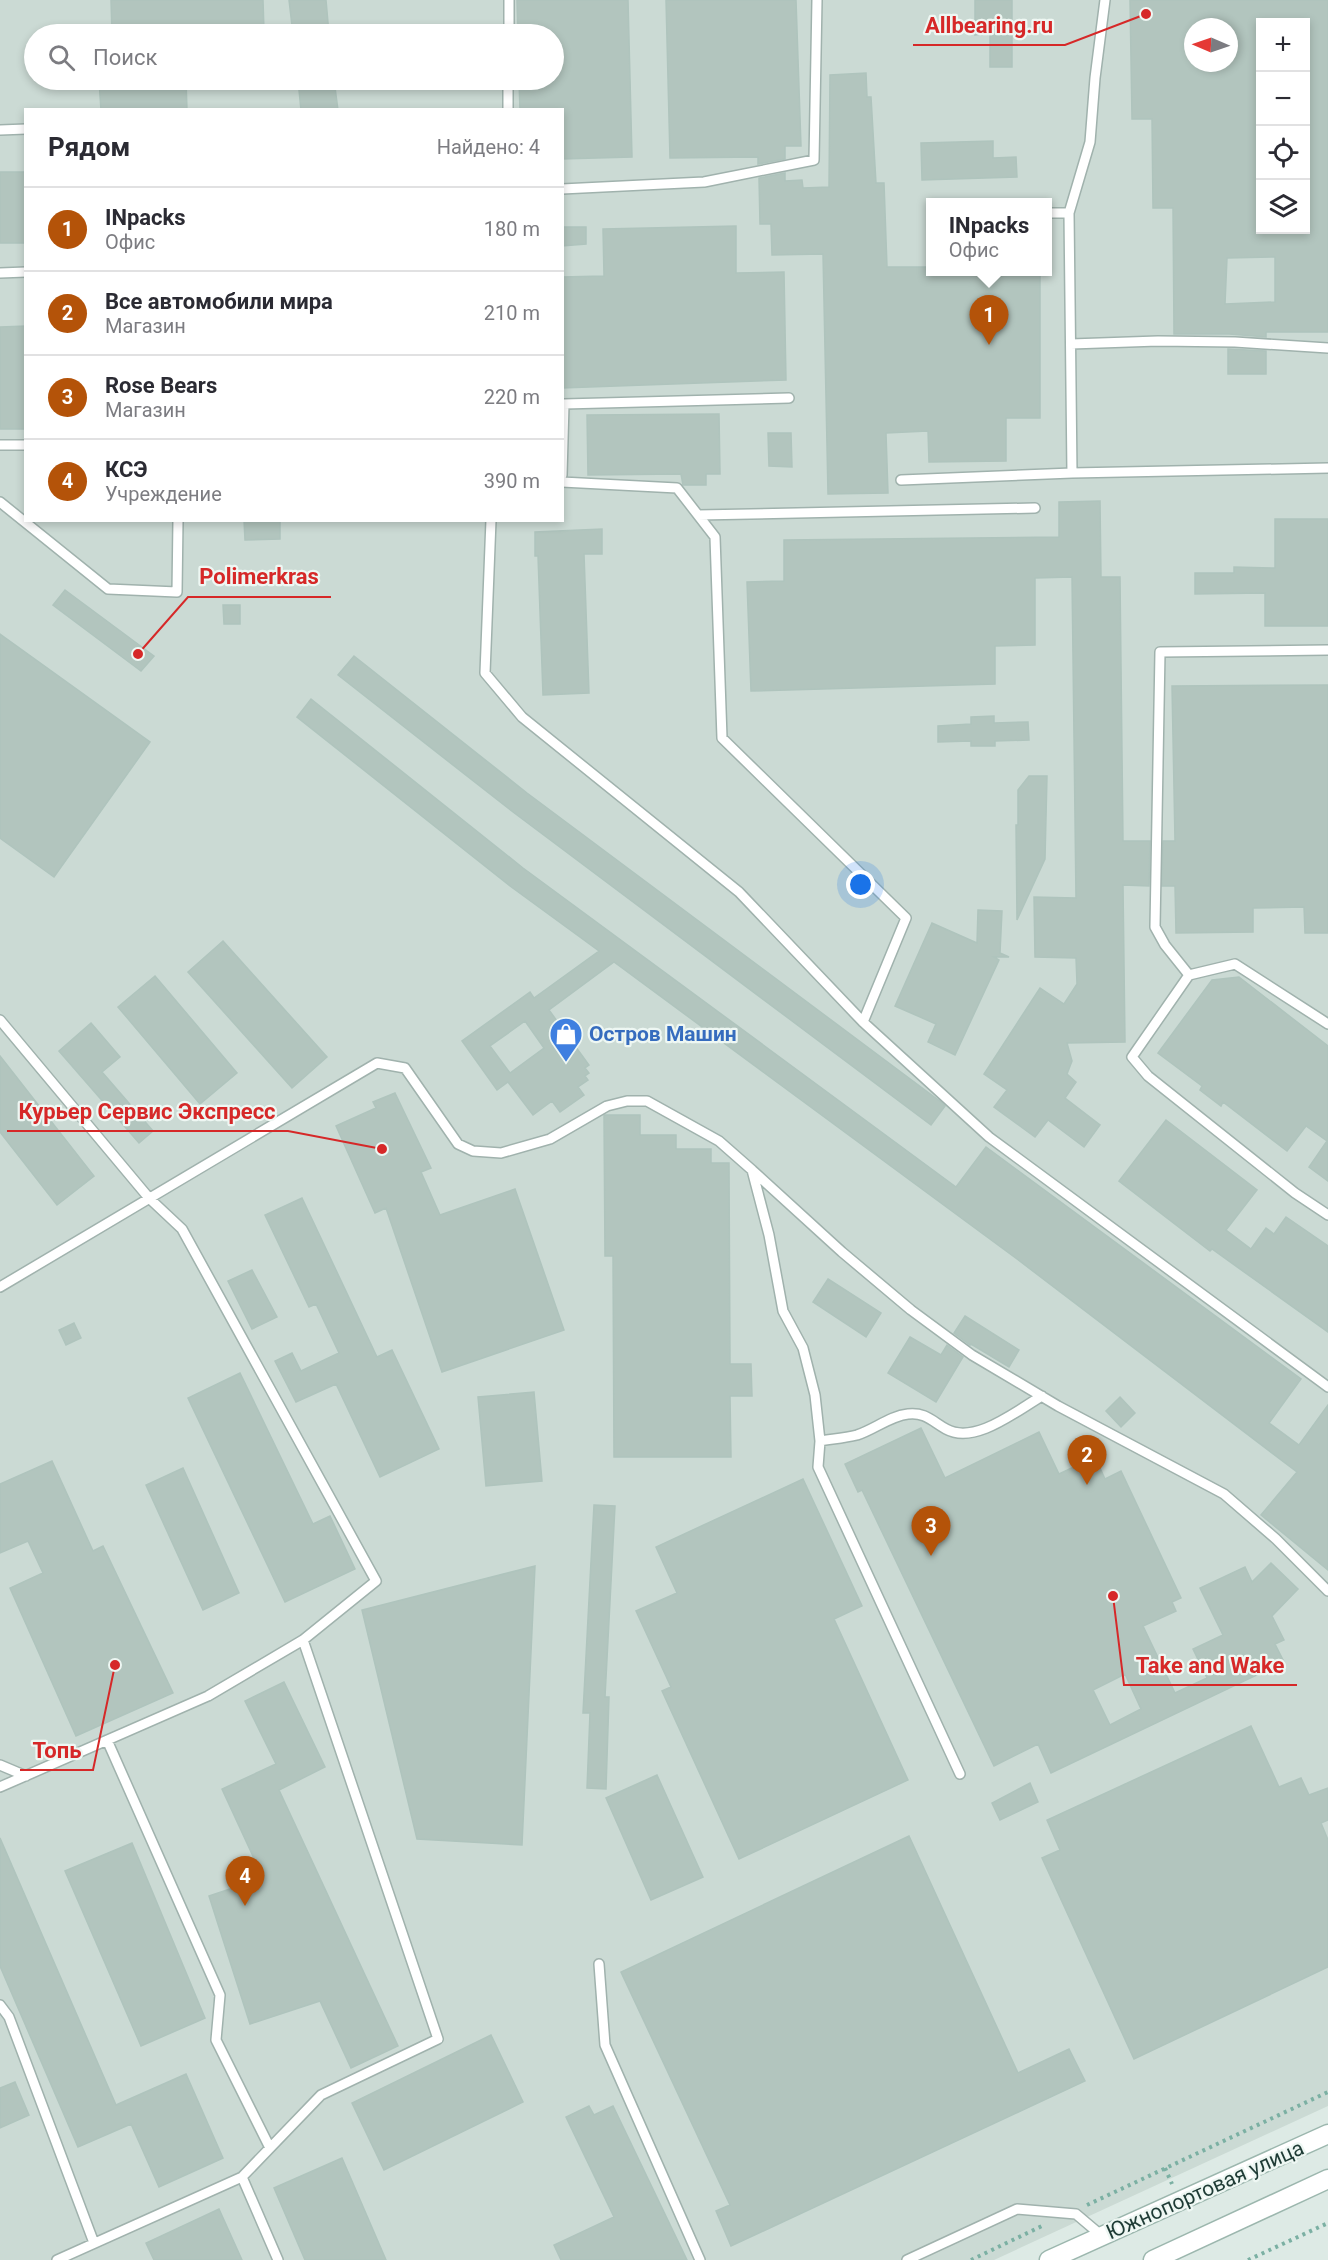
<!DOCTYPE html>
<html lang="ru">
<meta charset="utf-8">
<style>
body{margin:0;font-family:Roboto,sans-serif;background:#f7f7f7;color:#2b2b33}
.controls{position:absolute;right:18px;top:18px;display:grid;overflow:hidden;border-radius:0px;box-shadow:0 3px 9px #0003}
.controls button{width:54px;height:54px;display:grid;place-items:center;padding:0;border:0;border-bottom:2px solid #e1e1e2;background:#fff;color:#2b2b33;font:30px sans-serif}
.compass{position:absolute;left:1184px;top:18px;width:54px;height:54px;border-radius:50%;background:#fff;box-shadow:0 3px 9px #0003;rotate:272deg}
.you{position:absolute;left:861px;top:885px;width:21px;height:21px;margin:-15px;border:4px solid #fff;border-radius:50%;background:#1a73e8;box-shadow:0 0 0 9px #1a73e833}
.badge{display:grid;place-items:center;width:39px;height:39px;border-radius:50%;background:#b45309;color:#fff;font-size:20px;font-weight:700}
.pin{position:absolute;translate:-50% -50px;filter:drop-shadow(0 2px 3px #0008)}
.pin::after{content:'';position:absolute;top:32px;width:21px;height:18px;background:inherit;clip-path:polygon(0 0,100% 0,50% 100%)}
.popup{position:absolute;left:926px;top:198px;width:126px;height:78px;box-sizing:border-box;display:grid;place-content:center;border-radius:0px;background:#fff;filter:drop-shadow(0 2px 4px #0005);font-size:20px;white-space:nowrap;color:#7c7c81}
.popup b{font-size:22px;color:#2b2b33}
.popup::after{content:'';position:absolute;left:50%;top:100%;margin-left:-12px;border:12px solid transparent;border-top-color:#fff}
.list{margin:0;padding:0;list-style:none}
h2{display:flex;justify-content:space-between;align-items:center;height:78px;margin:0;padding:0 24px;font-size:26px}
h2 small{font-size:20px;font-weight:400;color:#7c7c81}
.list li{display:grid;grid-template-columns:39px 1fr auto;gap:18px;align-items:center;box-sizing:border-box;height:84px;padding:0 24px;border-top:2px solid #e1e1e2}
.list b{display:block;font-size:22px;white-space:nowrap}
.list p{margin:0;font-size:20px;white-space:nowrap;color:#7c7c81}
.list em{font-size:20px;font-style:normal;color:#7c7c81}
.icon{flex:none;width:33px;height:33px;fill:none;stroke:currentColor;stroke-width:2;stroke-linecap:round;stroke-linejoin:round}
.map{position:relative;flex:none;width:1328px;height:2260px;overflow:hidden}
.search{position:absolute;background:#fff;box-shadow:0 3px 9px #0003;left:24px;top:24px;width:540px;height:66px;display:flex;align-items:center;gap:15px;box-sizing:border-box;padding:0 21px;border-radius:33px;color:#7c7c81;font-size:22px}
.panel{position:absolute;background:#fff;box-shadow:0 3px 9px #0003;left:24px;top:108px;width:540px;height:414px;border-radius:0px}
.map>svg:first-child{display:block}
</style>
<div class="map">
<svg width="1328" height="2260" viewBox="0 0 1328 2260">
<rect width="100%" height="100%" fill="#ddeae5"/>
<path fill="#cbdad4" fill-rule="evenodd" d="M 0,0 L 1328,0 L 1328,2106 L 994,2260 L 0,2260 ZM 1260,22 L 1306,22 L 1306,230 L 1260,230 ZM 1193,27 L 1229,27 L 1229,63 L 1193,63 ZM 34,34 L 554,34 L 554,80 L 34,80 ZM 26,110 L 562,110 L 562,520 L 26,520 ZM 930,202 L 1048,202 L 1048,272 L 930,272 Z"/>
<path fill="#b2c5be" stroke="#afc4bd" stroke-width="1.5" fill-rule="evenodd" d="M 111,0 L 263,0 L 264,31 L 221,34 L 112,34 Z
M 289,0 L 326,0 L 329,34 L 293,34 Z
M 517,0 L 628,0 L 632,157 L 562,159 L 562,110 L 520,110 L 519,80 L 554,80 L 554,34 L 518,34 Z
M 666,0 L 796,0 L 801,146 L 785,146 L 785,159 L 758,164 L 758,157 L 670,158 Z
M 975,0 L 1012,0 L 1012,67 L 990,67 L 990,32 L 975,35 Z
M 1130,0 L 1328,0 L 1328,332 L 1266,332 L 1266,337 L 1229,334 L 1174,334 L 1173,208 L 1153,208 L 1152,119 L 1132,119 ZM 1260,22 L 1305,22 L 1305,230 L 1260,230 ZM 1193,27 L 1229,27 L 1229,63 L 1193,63 ZM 1275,257 L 1275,302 L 1225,304 L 1227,258 Z
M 866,73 L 867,97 L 871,97 L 876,183 L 884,183 L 887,267 L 930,267 L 930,272 L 1040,272 L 1040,418 L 1006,418 L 1006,461 L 929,462 L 928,431 L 886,433 L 888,493 L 828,494 L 823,254 L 772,255 L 771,224 L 760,224 L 759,178 L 785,173 L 785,181 L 802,180 L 803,188 L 829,187 L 830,75 Z
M 99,80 L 186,80 L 187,110 L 101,110 Z
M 298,80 L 334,80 L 338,110 L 301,110 Z
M 993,141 L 993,158 L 1016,157 L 1017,177 L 922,180 L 921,143 Z
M 0,172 L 26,172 L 26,243 L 0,243 Z
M 736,226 L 736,273 L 784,272 L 786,380 L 562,388 L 562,277 L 604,276 L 603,229 Z
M 562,227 L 586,227 L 586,244 L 562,246 Z
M 26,326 L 26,429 L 0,429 L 0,327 Z
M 1228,349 L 1266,351 L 1266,374 L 1228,374 Z
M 719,414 L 720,474 L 706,474 L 706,485 L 683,485 L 681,474 L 588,475 L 587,415 Z
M 768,433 L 791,433 L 792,467 L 769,466 Z
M 1100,501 L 1101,577 L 1120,577 L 1123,841 L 1150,841 L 1149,886 L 1123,885 L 1125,1042 L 1067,1043 L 1072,1061 L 1067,1074 L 1076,1082 L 1065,1098 L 1100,1125 L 1084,1147 L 1048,1120 L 1035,1137 L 994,1107 L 1007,1090 L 984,1074 L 1040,988 L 1064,1004 L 1077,984 L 1076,958 L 1035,957 L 1034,897 L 1076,898 L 1072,577 L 1035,578 L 1035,645 L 995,646 L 995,684 L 751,691 L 747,582 L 784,581 L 784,540 L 1059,537 L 1059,502 Z
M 1275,519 L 1328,519 L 1328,626 L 1265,626 L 1265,593 L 1195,594 L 1195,573 L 1234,573 L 1234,567 L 1275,568 Z
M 244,520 L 280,520 L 280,539 L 245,540 Z
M 602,529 L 602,554 L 584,554 L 589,693 L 543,695 L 538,556 L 535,556 L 535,532 Z
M 65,590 L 154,656 L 141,671 L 53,605 Z
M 223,605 L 240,605 L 240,624 L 224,624 Z
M 0,634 L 150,742 L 54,877 L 0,838 Z
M 354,656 L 527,793 L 941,1102 L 945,1106 L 931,1125 L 513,812 L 338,675 Z
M 1328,685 L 1328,933 L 1305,933 L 1304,907 L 1253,908 L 1253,932 L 1176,933 L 1175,886 L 1162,886 L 1163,841 L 1175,841 L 1172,686 Z
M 311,699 L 523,868 L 956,1187 L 986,1147 L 1301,1379 L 1269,1423 L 1299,1445 L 1328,1405 L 1328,1570 L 1261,1515 L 1297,1472 L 1017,1259 L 614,962 L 549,1010 L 589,1065 L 585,1068 L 589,1073 L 585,1076 L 588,1080 L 578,1087 L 584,1095 L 560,1112 L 552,1101 L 533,1115 L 508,1082 L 497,1090 L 462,1041 L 530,992 L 534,998 L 599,951 L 510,886 L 297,717 ZM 525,1021 L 544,1048 L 510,1073 L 490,1046 Z
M 994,716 L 994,723 L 1028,722 L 1029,740 L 995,741 L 995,746 L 971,746 L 971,741 L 938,742 L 938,726 L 971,724 L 971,717 Z
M 1029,776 L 1047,776 L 1045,859 L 1017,920 L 1016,825 L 1018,825 L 1018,790 Z
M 978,910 L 1002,911 L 1000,953 L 1009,957 L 994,957 L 999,960 L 955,1055 L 928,1042 L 936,1024 L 895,1006 L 932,923 L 977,943 Z
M 223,941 L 327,1057 L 292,1088 L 188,972 Z
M 155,976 L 237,1073 L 200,1104 L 118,1007 Z
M 1239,977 L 1328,1046 L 1328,1181 L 1309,1167 L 1327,1141 L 1306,1126 L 1287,1151 L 1223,1102 L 1221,1106 L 1200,1090 L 1202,1086 L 1158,1053 L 1212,980 Z
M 91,1023 L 120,1057 L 102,1072 L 153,1131 L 139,1143 L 59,1051 Z
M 0,1056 L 94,1176 L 57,1205 L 0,1132 Z
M 395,1093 L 431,1168 L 421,1172 L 440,1215 L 515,1189 L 564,1330 L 442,1372 L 386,1208 L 375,1213 L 336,1126 L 376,1108 L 373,1102 Z
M 604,1115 L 640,1115 L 640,1135 L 676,1135 L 676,1149 L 711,1149 L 711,1163 L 729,1163 L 730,1364 L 751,1364 L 752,1396 L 730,1396 L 731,1457 L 614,1457 L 613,1256 L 605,1256 Z
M 1166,1120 L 1257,1190 L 1226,1230 L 1251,1249 L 1266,1228 L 1274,1234 L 1286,1217 L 1328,1246 L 1328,1332 L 1212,1249 L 1210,1251 L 1119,1181 Z
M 302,1198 L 377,1357 L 392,1350 L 439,1449 L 380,1477 L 336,1384 L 296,1402 L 275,1361 L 292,1353 L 301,1371 L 339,1353 L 316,1304 L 309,1307 L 265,1215 Z
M 252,1270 L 277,1317 L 252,1329 L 228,1281 Z
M 828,1279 L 881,1313 L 866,1337 L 813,1302 Z
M 965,1316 L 1019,1350 L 1009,1367 L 971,1344 L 970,1345 L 954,1333 Z
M 74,1323 L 81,1338 L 66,1345 L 59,1330 Z
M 910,1337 L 941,1355 L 947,1345 L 963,1357 L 936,1402 L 888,1373 Z
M 240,1373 L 313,1524 L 330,1516 L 355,1569 L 285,1602 L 188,1398 Z
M 534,1392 L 542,1481 L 486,1486 L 478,1397 Z
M 1120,1397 L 1135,1413 L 1121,1427 L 1106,1411 Z
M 921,1428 L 945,1478 L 1039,1432 L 1059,1474 L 1095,1457 L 1105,1479 L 1121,1471 L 1181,1598 L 1172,1602 L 1176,1611 L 1143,1626 L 1175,1693 L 1207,1678 L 1193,1649 L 1223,1635 L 1200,1588 L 1245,1567 L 1252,1582 L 1271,1563 L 1298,1589 L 1272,1616 L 1284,1640 L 1275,1644 L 1284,1662 L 1051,1773 L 1038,1744 L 994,1766 L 862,1490 L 858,1492 L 845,1464 ZM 1125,1674 L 1141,1709 L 1110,1725 L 1093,1690 Z
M 52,1461 L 93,1551 L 103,1546 L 173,1693 L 76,1736 L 10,1588 L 43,1573 L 28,1541 L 0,1553 L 0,1484 Z
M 183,1468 L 239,1593 L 203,1610 L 146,1485 Z
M 803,1479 L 862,1606 L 834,1619 L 908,1780 L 739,1859 L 662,1691 L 671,1687 L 636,1611 L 677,1593 L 656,1547 Z
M 594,1505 L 615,1506 L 605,1697 L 609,1697 L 606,1789 L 587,1788 L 590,1713 L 583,1713 Z
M 535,1566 L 522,1845 L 417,1839 L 362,1610 Z
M 284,1682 L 325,1767 L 279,1790 L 398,2046 L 351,2068 L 320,2001 L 250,2024 L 209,1896 L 263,1878 L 222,1789 L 276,1764 L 245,1701 Z
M 1251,1726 L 1279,1787 L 1301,1778 L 1309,1795 L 1328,1788 L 1328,1820 L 1321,1823 L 1328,1840 L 1328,1967 L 1134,2059 L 1042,1858 L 1060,1850 L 1047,1820 Z
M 657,1775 L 703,1877 L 651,1900 L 606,1798 Z
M 1030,1783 L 1038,1802 L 1000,1820 L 992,1803 Z
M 909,1836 L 1018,2073 L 1069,2049 L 1085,2081 L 731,2246 L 716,2211 L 730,2205 L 621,1972 Z
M 0,1838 L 116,2105 L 186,2074 L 223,2158 L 159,2187 L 131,2124 L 78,2147 L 0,1966 Z
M 132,1843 L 205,2018 L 141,2046 L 65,1871 Z
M 491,2035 L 523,2102 L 384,2170 L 352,2103 Z
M 15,2082 L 29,2115 L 0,2128 L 0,2088 Z
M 589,2106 L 594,2115 L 613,2106 L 687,2260 L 561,2260 L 554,2245 L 614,2217 L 566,2117 Z
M 342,2158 L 386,2260 L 305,2260 L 274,2188 Z
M 219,2209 L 242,2260 L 154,2260 L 146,2243 Z"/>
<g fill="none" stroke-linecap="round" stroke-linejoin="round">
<g stroke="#a0b2ad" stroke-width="12">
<path id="service" d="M 509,34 L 509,0
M 508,110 L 508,80
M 0,130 L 26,129
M 562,189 L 704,182 L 814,160 L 817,0
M 1069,213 L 1090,142 L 1095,78 L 1105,0
M 0,273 L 26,272
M 1071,344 L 1158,341 L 1235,342 L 1328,348
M 0,445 L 26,445
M 1072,473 L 1328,468
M 562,475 L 564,404 L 789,398
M 901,480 L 1072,473 L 1069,213 L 1048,213
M 562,482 L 677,488 L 715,537 L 722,738 L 906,918 L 863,1022
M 0,502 L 108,589 L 177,592 L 178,520
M 698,515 L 1035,508
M 491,520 L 485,673 L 522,717 L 739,892 L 863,1022 L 989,1137 L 1328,1387
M 1189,975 L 1165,945 L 1155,927 L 1160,652 L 1328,650
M 0,1020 L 149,1198 L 182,1229 L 376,1581 L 303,1640
M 1328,1024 L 1235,964 L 1189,975 L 1132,1057 L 1148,1076 L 1295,1193 L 1328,1215
M 752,1170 L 842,1252 L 911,1310 L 972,1355 L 1058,1406 L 1224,1494 L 1276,1539 L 1328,1591
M 0,1287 L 377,1063 L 405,1068 L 458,1144 L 473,1151 L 501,1153 L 550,1139 L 607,1106 L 627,1101 L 647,1101 L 719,1141 L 752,1170 L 769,1235 L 783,1311 L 803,1348 L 815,1395 L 820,1441 L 818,1467 L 960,1774
M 820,1441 C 832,1439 845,1438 857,1435 C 875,1429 890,1416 908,1414 C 925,1412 932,1421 946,1429 C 975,1445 1016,1411 1042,1396
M 107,1740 L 220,1995 L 216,2040 L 270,2148
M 0,1765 L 26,1776
M 0,1787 L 208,1696 L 303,1640 L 438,2039 L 321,2095 L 242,2177 L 278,2260
M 599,1964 L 605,2045 L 700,2260
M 0,2005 L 9,2017 L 94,2243
M 57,2260 L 242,2177
M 907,2260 L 1017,2209 L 1076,2214 L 1102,2236"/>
</g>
<g stroke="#9cb7ae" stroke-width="21">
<path id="secondary" d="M 1049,2260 L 1328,2134
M 1153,2260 L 1328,2179"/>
</g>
<path stroke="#7bb0a3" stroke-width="4" stroke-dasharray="3 4.5" stroke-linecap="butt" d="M 1165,2168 L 1172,2184
M 1087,2205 L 1328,2092
M 971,2260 L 1042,2226
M 1248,2260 L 1328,2223"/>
<use href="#service" stroke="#fff" stroke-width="9"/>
<use href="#secondary" stroke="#fff" stroke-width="18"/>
</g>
<defs>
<g id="shop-pin" transform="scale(1.725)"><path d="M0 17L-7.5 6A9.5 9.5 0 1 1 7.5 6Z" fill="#3f7fe0" stroke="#eef7f3"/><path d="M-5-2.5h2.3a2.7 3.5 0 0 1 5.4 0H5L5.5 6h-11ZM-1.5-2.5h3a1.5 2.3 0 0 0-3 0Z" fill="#fff"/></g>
</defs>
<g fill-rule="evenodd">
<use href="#shop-pin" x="566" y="1034"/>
</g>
<g text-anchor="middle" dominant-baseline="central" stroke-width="4.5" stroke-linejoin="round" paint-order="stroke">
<g font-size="21" font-weight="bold" fill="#366cbe" stroke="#eef7f3" text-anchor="start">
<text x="589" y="1034">Остров Машин</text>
</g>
<g font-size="21" fill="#1e3b35" stroke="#eef7f3">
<text transform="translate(1205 2190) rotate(-24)">Южнопортовая улица</text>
</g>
</g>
<path fill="none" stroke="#d62828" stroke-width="2" d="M1146 14L1065 45H913M138 654L188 597H331M382 1149L288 1131H7M1113 1596L1124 1685H1297M115 1665L93 1770H20"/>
<g fill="#d62828" stroke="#eef7f3" stroke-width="2">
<circle cx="1146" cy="14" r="6"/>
<circle cx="138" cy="654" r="6"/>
<circle cx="382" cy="1149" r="6"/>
<circle cx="1113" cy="1596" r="6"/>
<circle cx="115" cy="1665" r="6"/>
</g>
<g font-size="22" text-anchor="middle" font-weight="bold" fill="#d62828" stroke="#eef7f3" stroke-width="4.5" stroke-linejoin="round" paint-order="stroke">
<text x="989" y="33">Allbearing.ru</text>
<text x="259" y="584">Polimerkras</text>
<text x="147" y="1119">Курьер Сервис Экспресс</text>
<text x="1210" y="1673">Take and Wake</text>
<text x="57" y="1758">Топь</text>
</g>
</svg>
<div class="controls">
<button>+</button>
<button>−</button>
<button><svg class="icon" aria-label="locate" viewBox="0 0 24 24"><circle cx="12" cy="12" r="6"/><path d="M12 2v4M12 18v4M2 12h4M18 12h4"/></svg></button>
<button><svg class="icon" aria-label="layers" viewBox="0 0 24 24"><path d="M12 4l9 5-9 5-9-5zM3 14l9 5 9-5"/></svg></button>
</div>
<svg class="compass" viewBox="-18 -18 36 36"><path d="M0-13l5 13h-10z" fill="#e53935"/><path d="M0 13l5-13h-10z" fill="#7c7c81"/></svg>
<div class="you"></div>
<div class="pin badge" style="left:989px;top:345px">1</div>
<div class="popup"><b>INpacks</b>Офис</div>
<div class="pin badge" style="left:1087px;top:1485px">2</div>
<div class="pin badge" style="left:931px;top:1556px">3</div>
<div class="pin badge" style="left:245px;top:1906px">4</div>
<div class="search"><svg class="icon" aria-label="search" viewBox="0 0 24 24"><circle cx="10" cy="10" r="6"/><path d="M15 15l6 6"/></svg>Поиск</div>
<section class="panel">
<h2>Рядом<small>Найдено: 4</small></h2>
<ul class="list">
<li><span class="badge">1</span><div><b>INpacks</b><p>Офис</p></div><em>180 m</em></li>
<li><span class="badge">2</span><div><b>Все автомобили мира</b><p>Магазин</p></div><em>210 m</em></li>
<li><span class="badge">3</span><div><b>Rose Bears</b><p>Магазин</p></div><em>220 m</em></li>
<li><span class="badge">4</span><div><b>КСЭ</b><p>Учреждение</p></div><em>390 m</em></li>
</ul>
</section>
</div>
